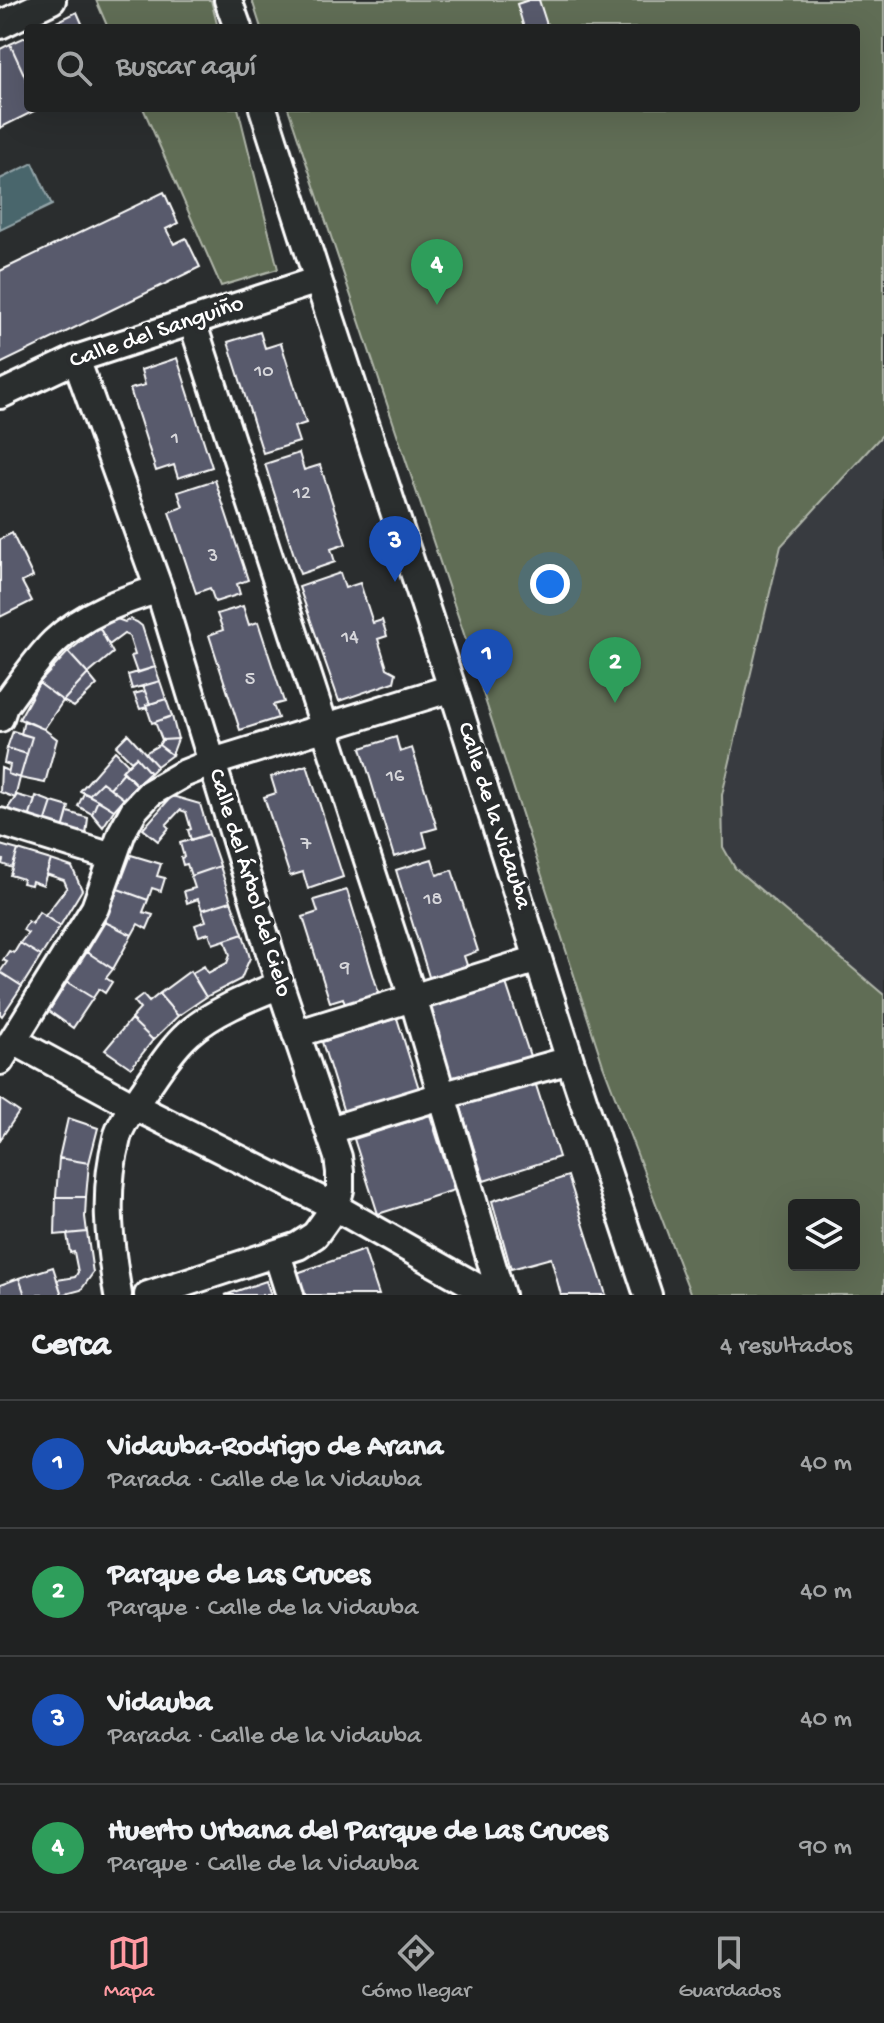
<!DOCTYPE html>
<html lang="es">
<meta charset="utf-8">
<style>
body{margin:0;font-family:"Gochi Hand",sans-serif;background:#2d2f2f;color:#f1f3f6}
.controls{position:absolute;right:24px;bottom:24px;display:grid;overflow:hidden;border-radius:8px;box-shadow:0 8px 32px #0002}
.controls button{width:72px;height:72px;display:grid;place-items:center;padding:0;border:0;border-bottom:2px solid #3d3f40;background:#202222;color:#f1f3f6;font:40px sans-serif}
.you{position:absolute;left:550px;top:584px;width:28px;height:28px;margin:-20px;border:6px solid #fff;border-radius:50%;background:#1a73e8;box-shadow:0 0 0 12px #1a73e833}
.badge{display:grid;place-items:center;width:52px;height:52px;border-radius:50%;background:#ff9aa2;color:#fff;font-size:26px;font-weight:700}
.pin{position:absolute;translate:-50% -66px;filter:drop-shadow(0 2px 4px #0008)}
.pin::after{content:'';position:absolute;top:42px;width:28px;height:24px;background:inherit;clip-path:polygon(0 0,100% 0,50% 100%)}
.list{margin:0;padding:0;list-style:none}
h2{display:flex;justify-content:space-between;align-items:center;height:104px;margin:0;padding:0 32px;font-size:34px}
h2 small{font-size:26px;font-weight:400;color:#a2a4a5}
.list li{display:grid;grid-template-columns:52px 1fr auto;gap:24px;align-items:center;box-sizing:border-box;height:128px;padding:0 32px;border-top:2px solid #3d3f40}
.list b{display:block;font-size:30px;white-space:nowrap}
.list p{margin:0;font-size:26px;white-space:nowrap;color:#a2a4a5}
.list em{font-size:26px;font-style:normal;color:#a2a4a5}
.icon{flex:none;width:44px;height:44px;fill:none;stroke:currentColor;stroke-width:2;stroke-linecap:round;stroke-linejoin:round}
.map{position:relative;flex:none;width:884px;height:1295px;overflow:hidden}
.search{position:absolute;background:#202222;box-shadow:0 8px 32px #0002;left:24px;right:24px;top:24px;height:88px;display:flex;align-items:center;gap:20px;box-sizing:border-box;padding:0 28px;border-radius:8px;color:#a2a4a5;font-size:30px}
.sheet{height:616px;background:#202222}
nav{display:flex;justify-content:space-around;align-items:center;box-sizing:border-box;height:112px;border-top:2px solid #3d3f40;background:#202222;font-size:22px;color:#a2a4a5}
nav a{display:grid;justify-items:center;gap:4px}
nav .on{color:#ff9aa2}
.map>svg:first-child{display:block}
</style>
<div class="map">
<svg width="884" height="1295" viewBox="0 0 884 1295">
<rect width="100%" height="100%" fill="#2a2d2e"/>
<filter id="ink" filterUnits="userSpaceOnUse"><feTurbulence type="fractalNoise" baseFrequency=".0125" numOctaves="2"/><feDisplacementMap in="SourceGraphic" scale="16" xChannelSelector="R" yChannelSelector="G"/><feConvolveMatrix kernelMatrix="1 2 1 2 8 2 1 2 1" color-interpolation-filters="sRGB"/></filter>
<g filter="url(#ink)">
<path fill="#383a41" d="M 884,433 L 884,995 L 735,868 L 723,847 L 722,794 L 764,622 L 781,546 Z"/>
<path fill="#606d55" stroke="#b0b6aa" stroke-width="2" fill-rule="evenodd" d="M 96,0 L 211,0 L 218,28 L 108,28 Z
M 252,0 L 884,0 L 884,433 L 781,546 L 722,795 L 723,847 L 735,868 L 884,995 L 884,1295 L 691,1295 L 603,1065 L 461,625 L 288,108 L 856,108 L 856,28 L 261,28 ZM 794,1205 L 854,1205 L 854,1265 L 794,1265 Z
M 143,108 L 238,108 L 278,269 L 221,286 Z"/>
<path fill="#49666c" stroke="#92a3a7" stroke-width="2" d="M 33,163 L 52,205 L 0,230 L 0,179 Z"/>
<path fill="#595a6c" stroke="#fff" stroke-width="2" d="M 529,0 L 539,0 L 548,28 L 524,28 L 517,4 Z
M 77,12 L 84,28 L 44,28 Z
M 28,36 L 28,83 L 10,44 Z
M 10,44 L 28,83 L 28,108 L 40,108 L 0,128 L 0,49 Z
M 164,192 L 178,223 L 166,229 L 174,244 L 186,238 L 200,267 L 0,364 L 0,271 Z
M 260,332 L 265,348 L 281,343 L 306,423 L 294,427 L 299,442 L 263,453 L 228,342 Z
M 177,358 L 212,467 L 178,478 L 174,465 L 156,471 L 130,389 L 145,385 L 141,370 Z
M 299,453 L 304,470 L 320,465 L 346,544 L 331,549 L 335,562 L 300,574 L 265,464 Z
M 215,480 L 248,580 L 237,584 L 240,594 L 215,602 L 210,588 L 196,593 L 169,512 L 183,507 L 178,492 Z
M 12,533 L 33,577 L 22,582 L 32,601 L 0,617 L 0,539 Z
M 340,573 L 345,588 L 360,583 L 373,623 L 382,620 L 387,636 L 378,639 L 387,668 L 396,673 L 394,682 L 339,701 L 299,587 Z
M 243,606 L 249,625 L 258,622 L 284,702 L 273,705 L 278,718 L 240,730 L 209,635 L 223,630 L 217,614 Z
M 117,619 L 125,622 L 130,619 L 137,622 L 142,626 L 155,667 L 137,673 L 131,656 L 135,655 L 129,636 L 124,634 L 109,645 L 99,627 Z
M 99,627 L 113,653 L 88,674 L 68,652 Z
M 68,652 L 88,674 L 63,701 L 39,683 Z
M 155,667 L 160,681 L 132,689 L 128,675 Z
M 88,674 L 97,685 L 74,707 L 63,701 Z
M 160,681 L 166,699 L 150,704 L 143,686 Z
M 39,683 L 63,701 L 44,729 L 19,719 Z
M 145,691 L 150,704 L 146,705 L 147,707 L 140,709 L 134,694 Z
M 166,699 L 172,716 L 152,723 L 146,705 Z
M 172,716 L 178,739 L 162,740 L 155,722 Z
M 24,720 L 44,729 L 57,739 L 45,783 L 20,778 L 32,737 L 21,734 Z
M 13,731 L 32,737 L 27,754 L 7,748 Z
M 128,734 L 157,766 L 150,773 L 136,757 L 131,761 L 116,746 Z
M 396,737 L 400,752 L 412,748 L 437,828 L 423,832 L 427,847 L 394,857 L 361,748 Z
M 178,739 L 172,755 L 159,745 L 162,740 Z
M 159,745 L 172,755 L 157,766 L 145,753 Z
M 7,748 L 27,754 L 20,778 L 8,774 L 10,765 L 4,763 Z
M 115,751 L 128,764 L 122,771 L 124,772 L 110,788 L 102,782 L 89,795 L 80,791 Z
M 136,757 L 150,773 L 137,785 L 122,771 Z
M 307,765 L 343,877 L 308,889 L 303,872 L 290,876 L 264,797 L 276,793 L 271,777 Z
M 1,768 L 8,771 L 8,774 L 20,778 L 15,798 L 0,792 Z
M 124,772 L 137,785 L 124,799 L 110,788 Z
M 102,782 L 124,799 L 114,810 L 89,795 Z
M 84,793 L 98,800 L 92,814 L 78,806 Z
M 17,795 L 35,800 L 29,818 L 6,811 Z
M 36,796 L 52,802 L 45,823 L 29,818 Z
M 172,796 L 200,804 L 209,834 L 191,840 L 188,830 L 191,829 L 186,812 L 180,810 L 166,825 L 169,828 L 158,841 L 143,829 Z
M 98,800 L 114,810 L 103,827 L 92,814 Z
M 52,802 L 69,807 L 63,829 L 45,823 Z
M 68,812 L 88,818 L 86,835 L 63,829 Z
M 209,834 L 220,866 L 191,876 L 187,864 L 183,865 L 181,858 L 184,857 L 180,843 Z
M 0,845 L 18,850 L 12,868 L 2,864 L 3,860 L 0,859 Z
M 18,850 L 51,860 L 43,885 L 32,881 L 31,885 L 22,883 L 23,879 L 10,875 Z
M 131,855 L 161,864 L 157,876 L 165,878 L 161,891 L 152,888 L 148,900 L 118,889 Z
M 432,859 L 437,875 L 452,870 L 478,951 L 464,956 L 468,968 L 430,980 L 396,870 Z
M 51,860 L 72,867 L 82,890 L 60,926 L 45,916 L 67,887 L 64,880 L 46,874 Z
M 220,866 L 231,901 L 202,910 L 198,899 L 187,903 L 184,891 L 195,888 L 191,876 Z
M 118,889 L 148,900 L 143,912 L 153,915 L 147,929 L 138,924 L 132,935 L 105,922 Z
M 347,890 L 380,997 L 346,1008 L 343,998 L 330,1002 L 303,917 L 318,912 L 314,900 Z
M 231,901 L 243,934 L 213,944 L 209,933 L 199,936 L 195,925 L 206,921 L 202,910 Z
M 39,912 L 60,926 L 41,956 L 20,943 L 28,933 L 23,930 L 28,921 L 32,924 Z
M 105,922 L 132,935 L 113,969 L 87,952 Z
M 243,934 L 250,958 L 241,979 L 206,997 L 192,973 L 204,966 L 208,973 L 227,963 L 230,955 L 225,940 Z
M 20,943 L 41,956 L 22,986 L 0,972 L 7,962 L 3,960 L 9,951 L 14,953 Z
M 87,952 L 113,969 L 106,978 L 112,982 L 105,993 L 99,989 L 93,998 L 67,982 Z
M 190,971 L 206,997 L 178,1016 L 159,994 Z
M 0,972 L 22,986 L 2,1016 L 0,1014 Z
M 505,980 L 530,1056 L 452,1081 L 427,1006 Z
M 67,982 L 93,998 L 73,1028 L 49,1011 Z
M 159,994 L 178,1016 L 153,1040 L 131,1019 L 140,1009 L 134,1002 L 143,995 L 149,1002 Z
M 397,1018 L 420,1092 L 345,1116 L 322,1042 Z
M 131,1019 L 153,1040 L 131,1068 L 105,1050 Z
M 534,1079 L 559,1157 L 484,1181 L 459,1102 Z
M 0,1099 L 19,1112 L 0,1140 Z
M 430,1115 L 454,1190 L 378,1214 L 354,1139 Z
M 68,1118 L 98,1128 L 89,1163 L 59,1158 Z
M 59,1158 L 89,1163 L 86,1197 L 56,1197 Z
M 568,1176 L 606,1295 L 561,1295 L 551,1258 L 511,1269 L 492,1201 Z
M 56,1197 L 86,1197 L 85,1217 L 87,1232 L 55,1235 Z
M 87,1232 L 93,1273 L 81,1290 L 62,1295 L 57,1280 L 75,1277 L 78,1272 L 74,1252 L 70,1253 L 67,1234 Z
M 364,1250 L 379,1295 L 304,1295 L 297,1273 Z
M 53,1267 L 62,1295 L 25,1295 L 19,1278 Z
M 19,1278 L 25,1295 L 0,1295 L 0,1285 Z
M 266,1281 L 271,1295 L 225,1295 Z"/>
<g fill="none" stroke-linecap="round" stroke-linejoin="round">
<g stroke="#fff" stroke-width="32">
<path id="minor" d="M 228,0 L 238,28
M 0,25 L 52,0
M 263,108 L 318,280 L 457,703 L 570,1060 L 648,1295
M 192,321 L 413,998 L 501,1295
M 76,359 L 159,589 L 280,985 L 338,1157 L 340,1172 L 340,1190 L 335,1207 L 315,1235 L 298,1246 L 148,1295
M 0,395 L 76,359 L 318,280
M 0,718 L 4,706 C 20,685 35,661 54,642 C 83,614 121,601 159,589
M 0,822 L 112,857
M 296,1034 L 538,959
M 14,1041 L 134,1106 L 335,1207 L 491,1295
M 0,1061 L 95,908 L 122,832 L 134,810 L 150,793 L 183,774 L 213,762 L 452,688
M 330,1130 L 441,1096 L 570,1060
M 277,1254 L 290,1295
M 118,1295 C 109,1241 103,1192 117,1138 C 121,1122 135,1105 144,1091 C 157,1072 172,1048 189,1033 C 214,1011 250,997 280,985"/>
</g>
<use href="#minor" stroke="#2a2d2e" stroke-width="26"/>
</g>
</g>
<g text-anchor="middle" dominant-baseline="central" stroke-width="8" stroke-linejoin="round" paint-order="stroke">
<g font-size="20" fill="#d6d6da">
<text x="264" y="372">10</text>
<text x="175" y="439">1</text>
<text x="302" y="494">12</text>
<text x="213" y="557">3</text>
<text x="350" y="638">14</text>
<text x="250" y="680">5</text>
<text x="395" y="777">16</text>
<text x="306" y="845">7</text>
<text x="433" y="900">18</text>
<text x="345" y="969">9</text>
</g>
<g font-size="24" fill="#fff" stroke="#2a2d2e">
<text transform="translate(157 333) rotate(-19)">Calle del Sanguiño</text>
<text transform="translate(493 816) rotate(72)">Calle de la Vidauba</text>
<text transform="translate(249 883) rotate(73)">Calle del Árbol del Cielo</text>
</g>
</g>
</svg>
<div class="controls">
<button><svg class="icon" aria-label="layers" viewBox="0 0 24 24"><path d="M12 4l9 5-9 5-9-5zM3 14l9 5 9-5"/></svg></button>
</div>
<div class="you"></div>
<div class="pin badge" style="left:487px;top:695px;background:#1a4fb4">1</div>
<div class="pin badge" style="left:615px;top:703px;background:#2e9e5b">2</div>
<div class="pin badge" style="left:395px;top:582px;background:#1a4fb4">3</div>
<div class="pin badge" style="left:437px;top:305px;background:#2e9e5b">4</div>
<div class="search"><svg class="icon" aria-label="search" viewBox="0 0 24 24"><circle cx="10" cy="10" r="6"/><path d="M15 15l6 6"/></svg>Buscar aquí</div>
</div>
<section class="sheet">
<h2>Cerca<small>4 resultados</small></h2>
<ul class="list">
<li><span class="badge" style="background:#1a4fb4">1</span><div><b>Vidauba-Rodrigo de Arana</b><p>Parada · Calle de la Vidauba</p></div><em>40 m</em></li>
<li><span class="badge" style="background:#2e9e5b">2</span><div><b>Parque de Las Cruces</b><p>Parque · Calle de la Vidauba</p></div><em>40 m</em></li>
<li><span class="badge" style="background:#1a4fb4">3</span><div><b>Vidauba</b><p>Parada · Calle de la Vidauba</p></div><em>40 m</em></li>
<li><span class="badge" style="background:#2e9e5b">4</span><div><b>Huerto Urbana del Parque de Las Cruces</b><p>Parque · Calle de la Vidauba</p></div><em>90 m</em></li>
</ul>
</section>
<nav>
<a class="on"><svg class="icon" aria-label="map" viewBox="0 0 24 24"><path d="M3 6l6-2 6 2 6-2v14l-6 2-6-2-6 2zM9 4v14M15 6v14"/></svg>Mapa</a>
<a><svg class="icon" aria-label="directions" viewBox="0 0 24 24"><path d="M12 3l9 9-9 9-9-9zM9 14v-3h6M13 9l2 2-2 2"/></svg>Cómo llegar</a>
<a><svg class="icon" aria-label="saved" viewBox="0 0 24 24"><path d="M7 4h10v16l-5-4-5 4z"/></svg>Guardados</a>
</nav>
